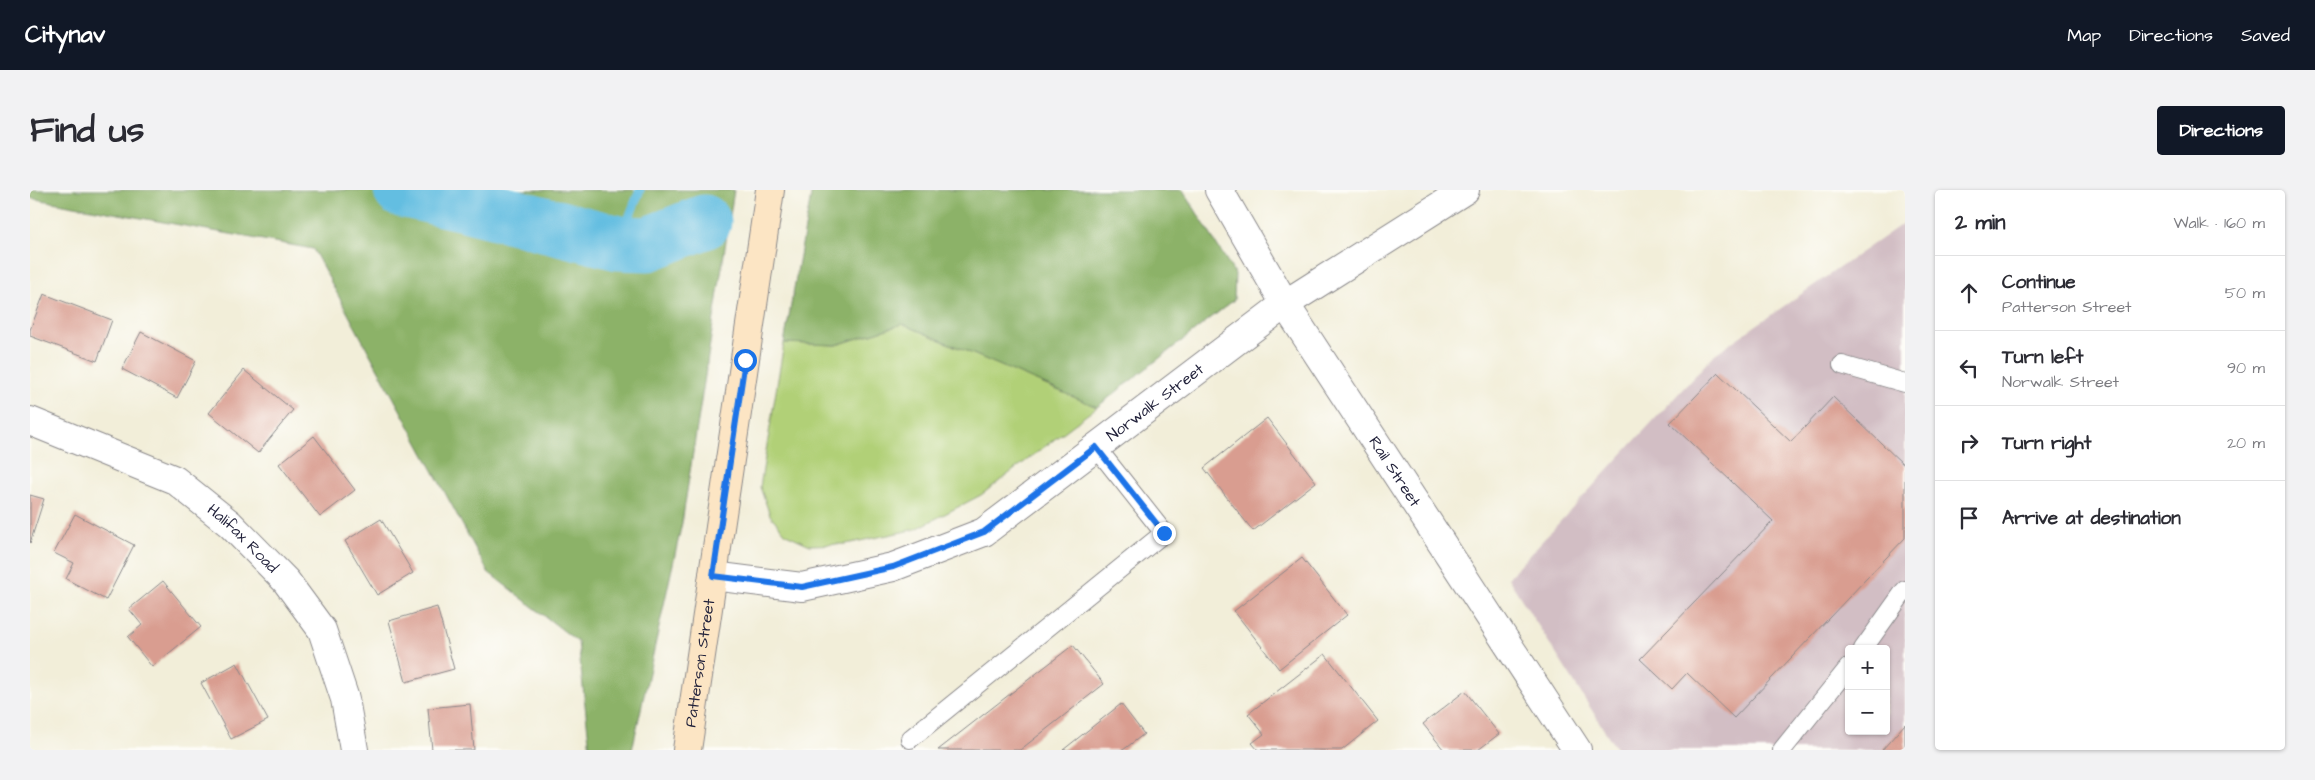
<!DOCTYPE html>
<meta charset="utf-8">
<style>
body{margin:0;font-family:"Architects Daughter",sans-serif;background:#f2f2f3;color:#2b2b33}
.controls{position:absolute;right:15px;bottom:15px;display:grid;overflow:hidden;border-radius:5px;box-shadow:0 1px 4px #0004}
.controls button{width:45px;height:45px;display:grid;place-items:center;padding:0;border:0;border-bottom:1px solid #e1e1e2;background:#fff;color:#2b2b33;font:25px sans-serif}
.stop{position:absolute;width:15px;height:15px;margin:-11px;border:4px solid #1a73e8;border-radius:50%;background:#fff}
.stop.end{background:#1a73e8;border-color:#fff;box-shadow:0 1px 5px #0008}
.list{margin:0;padding:0;list-style:none}
h2{display:flex;justify-content:space-between;align-items:center;height:65px;margin:0;padding:0 20px;font-size:21px}
h2 small{font-size:16px;font-weight:400;color:#7c7c81}
.list li{display:grid;grid-template-columns:32px 1fr auto;gap:15px;align-items:center;box-sizing:border-box;height:75px;padding:0 20px;border-top:1px solid #e1e1e2}
.list b{display:block;font-size:19px;white-space:nowrap}
.list p{margin:0;font-size:16px;white-space:nowrap;color:#7c7c81}
.list em{font-size:16px;font-style:normal;color:#7c7c81}
.icon{flex:none;width:28px;height:28px;fill:none;stroke:currentColor;stroke-width:2;stroke-linecap:round;stroke-linejoin:round}
.map{position:relative;flex:none;width:1875px;height:560px;overflow:hidden;border-radius:5px}
header{display:flex;align-items:center;gap:30px;box-sizing:border-box;height:70px;padding:0 25px;background:#111827;color:#fff}
header strong{font-size:24px}
nav{display:flex;gap:28px;margin-inline-start:auto;font-size:18px}
.intro{display:flex;align-items:center;justify-content:space-between;box-sizing:border-box;height:120px;padding:0 30px}
h1{margin:0;font-size:35px}
.button{padding:12px 22px;border-radius:5px;background:#111827;color:#fff;font-size:18px;font-weight:700}
main{display:flex;gap:30px;padding:0 30px}
aside{flex:1;background:#fff;border-radius:5px;box-shadow:0 1px 4px #0004}
.map>svg:first-child{display:block}
</style>
<header>
<strong>Citynav</strong>
<nav><a>Map</a><a>Directions</a><a>Saved</a></nav>
</header>
<div class="intro"><h1>Find us</h1><a class="button">Directions</a></div>
<main>
<div class="map">
<svg width="1875" height="560" viewBox="0 0 1875 560">
<rect width="100%" height="100%" fill="#fdfcf7"/>
<filter id="ink" filterUnits="userSpaceOnUse"><feTurbulence type="fractalNoise" baseFrequency=".02" numOctaves="2"/><feDisplacementMap in="SourceGraphic" scale="10" xChannelSelector="R" yChannelSelector="G"/><feConvolveMatrix kernelMatrix="1 2 1 2 8 2 1 2 1" color-interpolation-filters="sRGB"/></filter>
<filter id="wash" filterUnits="userSpaceOnUse"><feTurbulence type="fractalNoise" baseFrequency=".0096" numOctaves="4" result="noise"/><feDisplacementMap in="SourceGraphic" scale="20" xChannelSelector="R" yChannelSelector="G"/><feGaussianBlur stdDeviation="1.12" result="paint"/><feColorMatrix in="noise" values="0 0 0 0 0 0 0 0 0 0 0 0 0 0 0 0 0 1.4 0 .05"/><feComposite in="paint" operator="in"/></filter>
<g filter="url(#wash)">
<rect width="100%" height="100%" fill="#f2eed9"/>
<path fill="#d2bec4" fill-rule="evenodd" d="M 1875,32 L 1875,560 L 1587,560 L 1478,388 L 1685,164 ZM 1819,459 L 1856,459 L 1856,541 L 1819,541 Z"/>
<path fill="#b1d077" stroke="#6a7959" d="M 873,134 L 1067,217 L 951,305 L 886,339 L 816,354 L 780,355 L 756,344 L 740,325 L 730,297 L 754,153 L 806,155 Z"/>
<path fill="#8cb268" stroke="#576a52" d="M 0,0 L 704,0 L 652,333 L 602,560 L 560,560 L 548,452 L 458,382 L 283,59 L 0,8 Z
M 782,0 L 1153,0 L 1205,84 L 1204,110 L 1067,217 L 873,134 L 806,155 L 754,153 Z"/>
<g fill="none" stroke-linecap="round" stroke-linejoin="round">
<path stroke="#63bee1" stroke-width="9" d="M 589,53 L 610,0"/>
<path stroke="#63bee1" stroke-width="55" d="M 371,0 L 439,15 L 589,53 L 618,54 L 674,32"/>
</g>
<g id="blocks">
<path fill="#d99d90" d="M 14,104 L 82,130 L 67,171 L 0,146 L 0,140 Z
M 111,142 L 166,171 L 147,208 L 92,179 Z
M 214,180 L 263,220 L 228,263 L 179,223 Z
M 1688,183 L 1761,252 L 1803,207 L 1875,276 L 1875,348 L 1704,528 L 1657,483 L 1642,499 L 1610,469 L 1743,331 L 1640,233 Z
M 1237,228 L 1286,292 L 1223,341 L 1174,278 Z
M 284,246 L 325,300 L 290,327 L 249,274 Z
M 0,305 L 14,309 L 0,353 Z
M 45,324 L 104,355 L 76,410 L 36,389 L 44,373 L 24,363 Z
M 351,329 L 383,383 L 347,405 L 315,351 Z
M 1272,368 L 1317,425 L 1249,479 L 1204,421 Z
M 133,391 L 171,437 L 122,477 L 98,447 L 112,435 L 99,419 Z
M 407,417 L 424,479 L 376,492 L 359,431 Z
M 1043,455 L 1074,494 L 990,560 L 908,560 Z
M 1295,464 L 1348,531 L 1312,560 L 1228,560 L 1222,553 L 1234,544 L 1218,524 Z
M 207,473 L 238,530 L 201,549 L 171,493 Z
M 1435,501 L 1469,544 L 1448,560 L 1414,560 L 1393,534 Z
M 440,514 L 444,560 L 402,560 L 398,518 Z
M 1091,514 L 1114,544 L 1093,560 L 1033,560 Z
M 1875,534 L 1875,560 L 1852,560 Z"/>
</g>
</g>
<g filter="url(#ink)">
<use href="#blocks" fill-opacity="0" stroke="#8a888a" stroke-width="1"/>
<g fill="none" stroke-linecap="round" stroke-linejoin="round">
<g stroke="#8a888a" stroke-width="20">
<path id="lane" d="M 1812,175 L 1875,193
M 1833,459 L 1875,400
M 880,549 L 1134,343 L 1066,257
M 1752,560 L 1819,477"/>
</g>
<g stroke="#8a888a" stroke-width="30">
<g id="street">
<path id="s1" d="M 1189,0 L 1255,114 L 1547,560"/>
<path id="s2" d="M 0,231 L 145,290 L 200,334 L 256,391 L 292,440 L 315,509 L 324,560"/>
<path id="s3" d="M 683,386 L 772,397 L 863,377 L 954,342 L 1255,114 L 1435,0"/>
</g>
</g>
<g stroke="#8a888a" stroke-width="30">
<g id="secondary">
<path id="s4" d="M 657,560 L 740,0"/>
</g>
</g>
<use href="#lane" stroke="#fff" stroke-width="18"/>
<use href="#street" stroke="#fff" stroke-width="28"/>
<use href="#secondary" stroke="#fce5c4" stroke-width="28"/>
</g>
</g>
<g fill="none" stroke-linecap="round" stroke-linejoin="round" filter="url(#ink)">
<path stroke="#1a73e8" stroke-width="6" d="M 715,170 L 683,386 L 772,397 L 863,377 L 954,342 L 1066,257 L 1134,343"/>
</g>
<g text-anchor="middle" dominant-baseline="central" stroke-width="4.5" stroke-linejoin="round" paint-order="stroke">
<g font-size="16" fill="#22223b" stroke="#fdfcf7">
<text stroke="none"><textPath href="#s3" startOffset="495">Norwalk Street</textPath></text>
<text stroke="none"><textPath href="#s1" startOffset="332">Rail Street</textPath></text>
<text stroke="none"><textPath href="#s2" startOffset="246">Halifax Road</textPath></text>
<text stroke="none"><textPath href="#s4" startOffset="88">Patterson Street</textPath></text>
</g>
</g>
</svg>
<div class="controls">
<button>+</button>
<button>−</button>
</div>
<div class="stop" style="left:715px;top:170px"></div>
<div class="stop end" style="left:1134px;top:343px"></div>
</div>
<aside>
<h2>2 min<small>Walk · 160 m</small></h2>
<ul class="list">
<li><svg class="icon" aria-label="ahead" viewBox="0 0 24 24"><path d="M12 20V5M6 11l6-6 6 6"/></svg><div><b>Continue</b><p>Patterson Street</p></div><em>50 m</em></li>
<li><svg class="icon" aria-label="left" viewBox="0 0 24 24"><path d="M17 20v-9H6M10 6l-5 5 5 5"/></svg><div><b>Turn left</b><p>Norwalk Street</p></div><em>90 m</em></li>
<li><svg class="icon" aria-label="right" viewBox="0 0 24 24"><path d="M7 20v-9h11M14 6l5 5-5 5"/></svg><div><b>Turn right</b></div><em>20 m</em></li>
<li><svg class="icon" aria-label="arrive" viewBox="0 0 24 24"><path d="M6 21V4h12l-3 4 3 4H6"/></svg><div><b>Arrive at destination</b></div></li>
</ul>
</aside>
</main>
